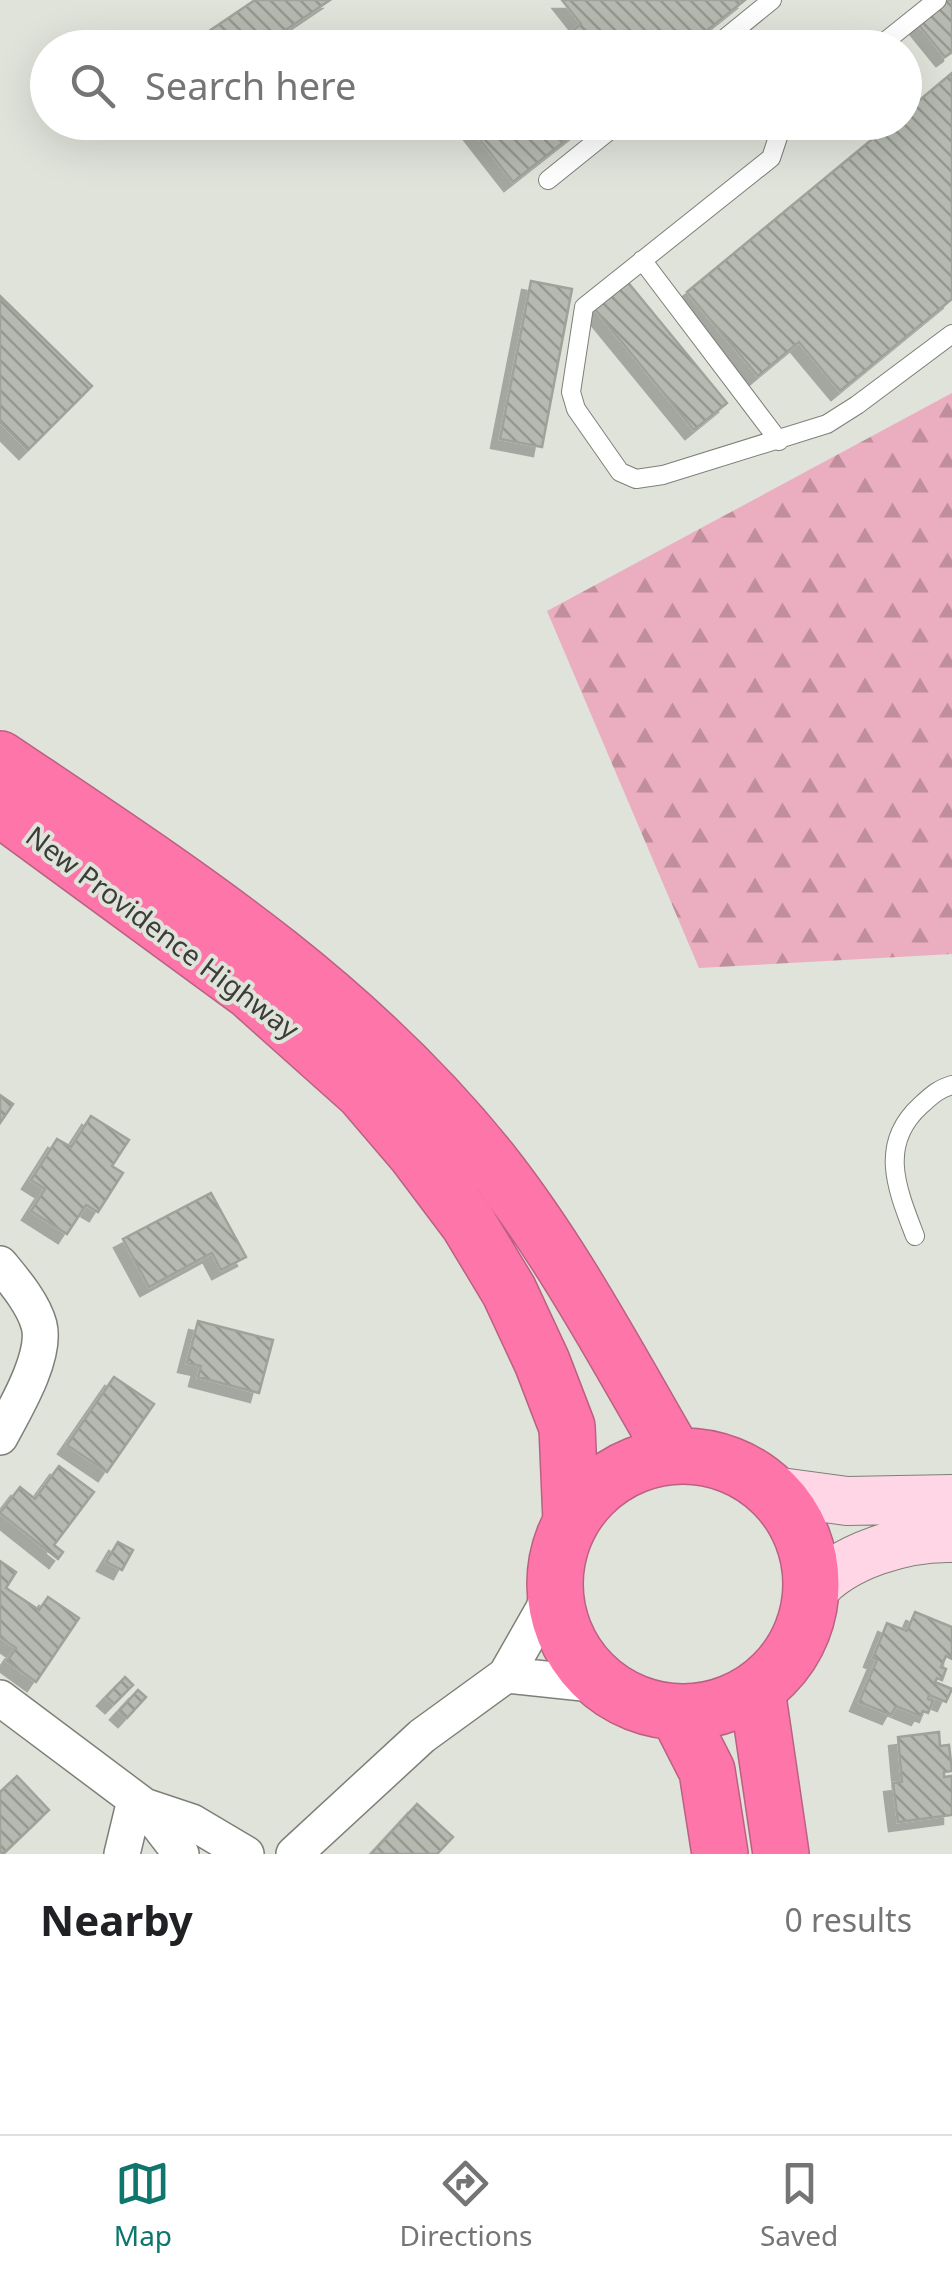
<!DOCTYPE html>
<style>
body{margin:0;font-family:"Noto Sans",sans-serif;background:#f2f2f2;color:#202124}
.list{margin:0;padding:0;list-style:none}
h2{display:flex;justify-content:space-between;align-items:center;height:130px;margin:0;padding:0 40px;font-size:42px}
h2 small{font-size:32px;font-weight:400;color:#757577}
.icon{flex:none;width:55px;height:55px;fill:none;stroke:currentColor;stroke-width:2;stroke-linecap:round;stroke-linejoin:round}
.map{position:relative;flex:none;width:952px;height:1854px;overflow:hidden}
.search{position:absolute;background:#fff;box-shadow:0 10px 40px #0002;left:30px;right:30px;top:30px;height:110px;display:flex;align-items:center;gap:25px;box-sizing:border-box;padding:0 35px;border-radius:55px;color:#757577;font-size:38px}
.sheet{height:280px;background:#fff}
nav{display:flex;justify-content:space-around;align-items:center;box-sizing:border-box;height:140px;border-top:2px solid #e0e0e0;background:#fff;font-size:28px;color:#757577}
nav a{display:grid;justify-items:center;gap:5px}
nav .on{color:#0f766e}
.map>svg:first-child{display:block}
</style>
<div class="map">
<svg width="952" height="1854" viewBox="0 0 952 1854">
<defs>
<pattern id="forest-firs" width="22" height="20" patternUnits="userSpaceOnUse" patternTransform="scale(2.5)"><rect width="22" height="20" fill="#ebadc0"/><path d="M5 1l3.5 6h-7zM16 11l3.5 6h-7z" fill="#c08e9d"/></pattern>
<pattern id="building-back-hatch" width="6" height="6" patternUnits="userSpaceOnUse" patternTransform="scale(2.5)"><rect width="6" height="6" fill="#b5b9b0"/><path d="M-1 5l2 2M0 0l6 6M5-1l2 2" fill="none" stroke="#949890"/></pattern>
<filter id="shadow"><feDropShadow dx="-9" dy="9" stdDeviation="0" flood-color="#0004"/></filter>
</defs>
<rect width="100%" height="100%" fill="#e0e3da"/>
<path fill="url(#forest-firs)" d="M 952,393 L 952,954 L 699,968 L 547,611 Z"/>
<path fill="url(#building-back-hatch)" stroke="#9ea299" stroke-width="2.5" filter="url(#shadow)" d="M 255,0 L 330,0 L 259,48 L 184,48 Z
M 562,0 L 745,0 L 685,48 L 551,48 L 581,24 Z
M 947,0 L 952,0 L 952,52 L 945,57 L 918,24 Z
M 952,73 L 952,299 L 840,391 L 799,342 L 758,376 L 687,292 L 893,122 L 904,122 L 904,113 Z
M 466,122 L 589,122 L 513,182 Z
M 626,280 L 727,403 L 694,430 L 593,307 Z
M 531,281 L 572,289 L 542,447 L 500,439 Z
M 0,296 L 92,386 L 28,450 L 0,422 Z
M 0,1095 L 13,1104 L 0,1123 Z
M 91,1116 L 129,1140 L 112,1166 L 123,1173 L 98,1212 L 86,1205 L 67,1234 L 31,1211 L 45,1189 L 31,1180 L 57,1139 L 71,1147 Z
M 211,1193 L 246,1257 L 221,1270 L 212,1253 L 149,1287 L 123,1239 Z
M 198,1321 L 273,1340 L 259,1393 L 198,1377 L 201,1366 L 187,1363 Z
M 114,1377 L 154,1404 L 107,1472 L 67,1445 Z
M 59,1466 L 94,1492 L 54,1545 L 63,1552 L 58,1559 L 0,1513 L 20,1487 L 35,1499 Z
M 118,1542 L 133,1550 L 122,1570 L 106,1562 Z
M 0,1561 L 16,1572 L 6,1588 L 39,1610 L 48,1597 L 79,1618 L 36,1682 L 7,1661 L 16,1648 L 0,1637 Z
M 915,1612 L 952,1627 L 952,1659 L 946,1656 L 941,1667 L 946,1669 L 942,1680 L 937,1678 L 935,1682 L 952,1689 L 946,1702 L 929,1695 L 928,1699 L 933,1701 L 928,1713 L 923,1711 L 920,1716 L 896,1706 L 891,1715 L 859,1702 L 877,1660 L 873,1658 L 887,1623 L 907,1631 Z
M 125,1677 L 133,1685 L 114,1704 L 106,1697 Z
M 138,1690 L 146,1697 L 127,1718 L 119,1711 Z
M 939,1732 L 940,1746 L 949,1745 L 952,1771 L 944,1772 L 944,1777 L 952,1776 L 952,1815 L 898,1822 L 893,1783 L 902,1782 L 898,1737 Z
M 17,1776 L 49,1810 L 3,1854 L 0,1850 L 0,1792 Z
M 417,1804 L 453,1837 L 437,1854 L 371,1854 Z"/>
<g fill="none" stroke-linecap="round" stroke-linejoin="round">
<g stroke="#7c8078" stroke-width="20">
<path id="lane" d="M 713,48 L 772,0
M 877,48 L 937,0
M 783,122 L 771,158 L 584,307 L 571,392 L 576,409 L 620,472 L 636,479 L 663,475 L 827,424 L 857,405 L 952,334
M 548,180 L 620,122
M 642,260 L 779,441
M 915,1236 C 897,1189 878,1145 920,1106 C 931,1096 938,1089 952,1085"/>
</g>
<g stroke="#7c8078" stroke-width="38">
<path id="street" d="M 0,1264 C 14,1281 33,1303 39,1325 C 47,1356 15,1409 0,1437
M 506,1675 L 583,1683 L 619,1695
M 0,1698 L 144,1806 L 192,1822 L 246,1854
M 144,1806 L 181,1854
M 122,1854 L 135,1800
M 294,1854 L 422,1736 L 506,1675 L 543,1610 L 554,1581"/>
</g>
<g stroke="#7c8078" stroke-width="50">
<path id="secondary" d="M 773,1491 L 847,1501 L 952,1499
M 812,1592 C 843,1555 906,1537 952,1538"/>
</g>
<g stroke="#ba6182" stroke-width="58">
<path id="highway" d="M 0,759 C 180,880 353,990 490,1161 C 562,1252 617,1356 675,1456
M 0,808 L 250,991 L 363,1092 L 416,1154 L 468,1223 L 509,1291 L 542,1362 L 567,1427 L 571,1521
M555 1584a128 128 0 1 1 256 0a128 128 0 1 1-256 0Z
M 757,1690 L 781,1854
M 677,1712 L 707,1771 L 720,1854"/>
</g>
<use href="#lane" stroke="#fff" stroke-width="18"/>
<use href="#street" stroke="#fff" stroke-width="35"/>
<use href="#secondary" stroke="#ffd6e6" stroke-width="48"/>
<use href="#highway" stroke="#fe75aa" stroke-width="55"/>
</g>
<g text-anchor="middle" dominant-baseline="central" stroke-width="8" stroke-linejoin="round" paint-order="stroke">
<g font-size="28" fill="#3b3d39" stroke="#e0e3da">
<text transform="translate(163 932) rotate(37)">New Providence Highway</text>
</g>
</g>
</svg>
<div class="search"><svg class="icon" aria-label="search" viewBox="0 0 24 24"><circle cx="10" cy="10" r="6"/><path d="M15 15l6 6"/></svg>Search here</div>
</div>
<section class="sheet">
<h2>Nearby<small>0 results</small></h2>
<ul class="list">
</ul>
</section>
<nav>
<a class="on"><svg class="icon" aria-label="map" viewBox="0 0 24 24"><path d="M3 6l6-2 6 2 6-2v14l-6 2-6-2-6 2zM9 4v14M15 6v14"/></svg>Map</a>
<a><svg class="icon" aria-label="directions" viewBox="0 0 24 24"><path d="M12 3l9 9-9 9-9-9zM9 14v-3h6M13 9l2 2-2 2"/></svg>Directions</a>
<a><svg class="icon" aria-label="saved" viewBox="0 0 24 24"><path d="M7 4h10v16l-5-4-5 4z"/></svg>Saved</a>
</nav>
